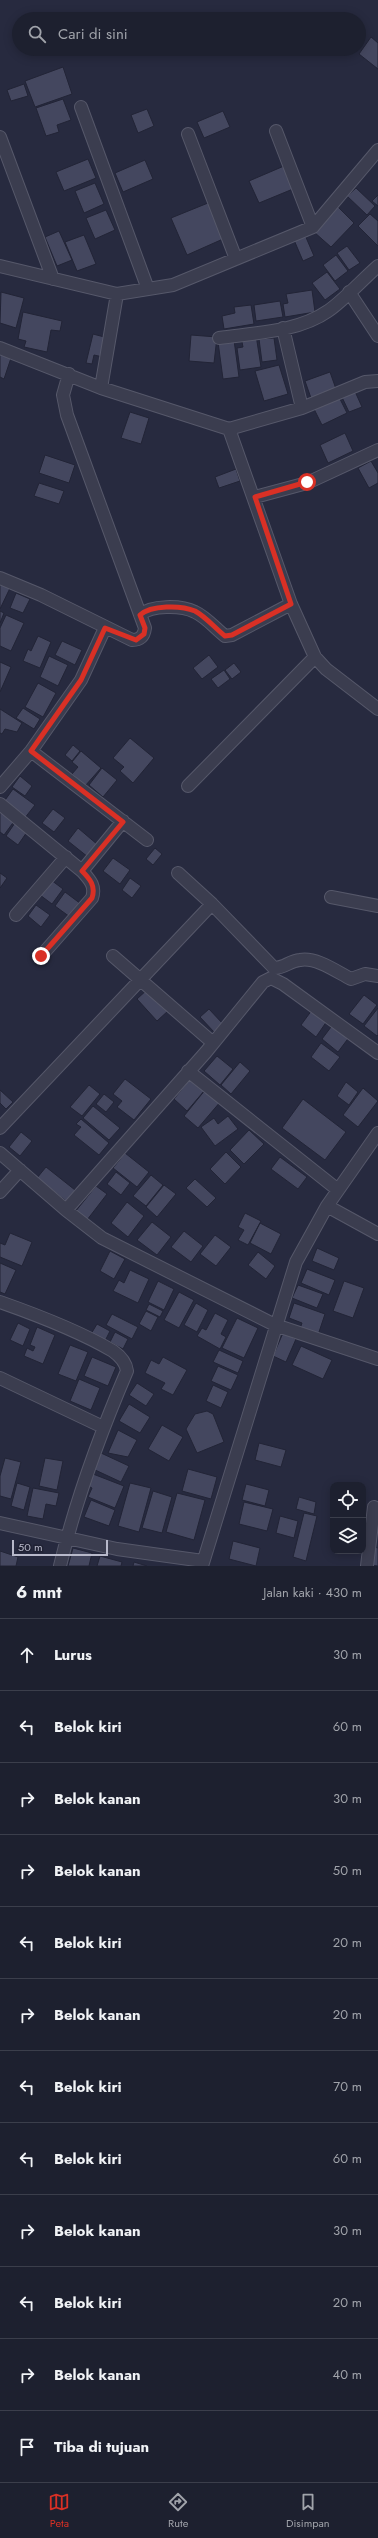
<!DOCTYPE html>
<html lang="id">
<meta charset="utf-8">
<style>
body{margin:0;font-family:Jost,sans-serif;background:#2a2d3b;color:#f1f3f6}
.controls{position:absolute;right:12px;bottom:12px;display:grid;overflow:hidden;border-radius:8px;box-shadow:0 2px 10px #0003}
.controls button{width:36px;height:36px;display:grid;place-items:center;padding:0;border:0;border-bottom:1px solid #3b3e4b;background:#1d202f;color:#f1f3f6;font:20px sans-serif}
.scale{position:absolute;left:12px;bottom:10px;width:96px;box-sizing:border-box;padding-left:4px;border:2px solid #b8b9ca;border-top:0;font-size:11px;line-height:14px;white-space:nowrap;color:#b8b9ca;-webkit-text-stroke:3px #202234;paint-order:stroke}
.stop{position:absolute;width:12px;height:12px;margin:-9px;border:3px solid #d93025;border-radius:50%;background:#fff}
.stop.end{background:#d93025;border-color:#fff;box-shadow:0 1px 4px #0008}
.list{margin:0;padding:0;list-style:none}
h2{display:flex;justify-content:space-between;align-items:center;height:52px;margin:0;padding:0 16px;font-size:17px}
h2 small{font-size:13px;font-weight:400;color:#a0a3aa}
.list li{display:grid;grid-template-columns:26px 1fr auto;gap:12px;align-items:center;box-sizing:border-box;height:72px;padding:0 16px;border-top:1px solid #3b3e4b}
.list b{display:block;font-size:15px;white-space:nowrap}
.list em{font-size:13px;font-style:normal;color:#a0a3aa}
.icon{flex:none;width:22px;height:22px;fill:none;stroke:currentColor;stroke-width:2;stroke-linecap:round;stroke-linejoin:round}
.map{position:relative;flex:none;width:378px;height:1566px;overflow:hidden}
.search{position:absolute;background:#1d202f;box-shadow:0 2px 10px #0003;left:12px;right:12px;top:12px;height:44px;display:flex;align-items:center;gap:10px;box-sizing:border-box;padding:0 14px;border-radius:22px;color:#a0a3aa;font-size:15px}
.sheet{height:916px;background:#1d202f}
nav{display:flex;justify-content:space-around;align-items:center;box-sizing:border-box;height:56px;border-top:1px solid #3b3e4b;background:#1d202f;font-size:11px;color:#a0a3aa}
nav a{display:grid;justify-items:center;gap:2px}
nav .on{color:#d93025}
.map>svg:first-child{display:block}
</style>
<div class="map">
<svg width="378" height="1566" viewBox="0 0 378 1566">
<rect width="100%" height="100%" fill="#272a3f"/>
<path fill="#44475f" stroke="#222436" d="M 371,37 L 378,43 L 378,69 L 359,54 Z
M 63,67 L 72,94 L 35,107 L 25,81 Z
M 24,84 L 28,96 L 11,101 L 7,90 Z
M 63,99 L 71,120 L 57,125 L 59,132 L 46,136 L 36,108 Z
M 147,109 L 154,126 L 138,133 L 131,115 Z
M 223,111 L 230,127 L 204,138 L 197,122 Z
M 88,159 L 96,178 L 64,191 L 56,172 Z
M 145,160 L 153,179 L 123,192 L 115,173 Z
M 284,166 L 293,189 L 259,203 L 249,181 Z
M 95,183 L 104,204 L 84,213 L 75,191 Z
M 356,188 L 375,206 L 367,215 L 347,196 Z
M 378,195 L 378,206 L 372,201 Z
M 208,203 L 223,239 L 187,255 L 171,218 Z
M 338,207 L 354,223 L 331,247 L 314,232 Z
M 106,210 L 115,230 L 95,239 L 86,218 Z
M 370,214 L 378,221 L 378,246 L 358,226 Z
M 59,231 L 72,260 L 57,266 L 45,237 Z
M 84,235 L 96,264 L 77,271 L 65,242 Z
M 305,235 L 314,256 L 303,261 L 294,240 Z
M 347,246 L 360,263 L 349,270 L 337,253 Z
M 336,255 L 348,271 L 335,281 L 323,265 Z
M 327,272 L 340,289 L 325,300 L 312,283 Z
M 312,290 L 315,312 L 285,317 L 283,304 L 288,303 L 286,294 Z
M 1,292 L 24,298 L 16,328 L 0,323 Z
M 280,301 L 283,317 L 256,321 L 254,305 Z
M 251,305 L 254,324 L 224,329 L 222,316 L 235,313 L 234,307 Z
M 23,312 L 62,321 L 60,331 L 51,330 L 47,352 L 24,347 L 26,341 L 18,339 Z
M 93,334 L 108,338 L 103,357 L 94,355 L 92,364 L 86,363 Z
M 191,335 L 217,337 L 214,363 L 189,361 Z
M 256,335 L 261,367 L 240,370 L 237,348 L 243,347 L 241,337 Z
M 274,338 L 277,360 L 262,362 L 259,339 Z
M 234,340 L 239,377 L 223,379 L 218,342 Z
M 0,351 L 12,355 L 4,379 L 0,377 Z
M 279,365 L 288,394 L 264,401 L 255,371 Z
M 330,372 L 336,389 L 311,398 L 305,381 Z
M 353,387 L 362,407 L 349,412 L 340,393 Z
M 338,395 L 347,413 L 322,425 L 313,407 Z
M 130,412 L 149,418 L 141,444 L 121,438 Z
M 345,433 L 353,451 L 328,463 L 320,445 Z
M 45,455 L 75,465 L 69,483 L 39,473 Z
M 371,461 L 378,473 L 378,483 L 369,488 L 358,468 Z
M 236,469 L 240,481 L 219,488 L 215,477 Z
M 39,483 L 64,491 L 59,504 L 34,496 Z
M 0,581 L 11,586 L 0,609 Z
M 16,593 L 30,599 L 23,613 L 10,608 Z
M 0,611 L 4,613 L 0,623 Z
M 6,615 L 24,623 L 11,651 L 0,646 L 0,628 Z
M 38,636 L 51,642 L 40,668 L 23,661 L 28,649 L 31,651 Z
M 62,641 L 82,650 L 75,665 L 55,655 Z
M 209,655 L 218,667 L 202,679 L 193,668 Z
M 49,656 L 68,665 L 58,686 L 40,677 Z
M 0,662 L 11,667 L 0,692 Z
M 234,663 L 241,672 L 232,679 L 225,670 Z
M 224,670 L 230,679 L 218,688 L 211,679 Z
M 38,683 L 56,693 L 43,717 L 25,707 Z
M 23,708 L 40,719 L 34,729 L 16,718 Z
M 0,709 L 22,723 L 17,732 L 5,729 L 2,734 L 0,733 Z
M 130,738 L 154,758 L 133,783 L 120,771 L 124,767 L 113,758 Z
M 73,745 L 80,751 L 72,761 L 65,755 Z
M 81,751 L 101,768 L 85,786 L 72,774 L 78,767 L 72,762 Z
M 102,768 L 117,780 L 103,797 L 89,785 Z
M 20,776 L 32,786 L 25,796 L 12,787 Z
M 13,789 L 35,805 L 24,819 L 3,803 Z
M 0,808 L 15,820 L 4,835 L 0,832 Z
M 53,809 L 65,818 L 54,832 L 42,823 Z
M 17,820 L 29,829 L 18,845 L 6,836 Z
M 78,828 L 98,845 L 88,857 L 68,841 Z
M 155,848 L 162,854 L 153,865 L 146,859 Z
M 113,858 L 130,870 L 120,884 L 103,871 Z
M 0,873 L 7,878 L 0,888 Z
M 130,878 L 141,886 L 132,898 L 122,890 Z
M 51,880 L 63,889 L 52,904 L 40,895 Z
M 65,892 L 81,904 L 70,917 L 55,906 Z
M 36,905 L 50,915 L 41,927 L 28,916 Z
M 149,988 L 169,1010 L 157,1021 L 137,999 Z
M 364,995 L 377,1005 L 363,1024 L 349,1014 Z
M 378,1008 L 378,1035 L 377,1036 L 364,1026 Z
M 209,1009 L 223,1024 L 214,1032 L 200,1017 Z
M 312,1010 L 327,1021 L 316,1037 L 301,1025 Z
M 334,1023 L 350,1036 L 338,1052 L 322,1039 Z
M 321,1043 L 340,1057 L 329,1071 L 311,1057 Z
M 217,1056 L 233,1069 L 220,1085 L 204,1071 Z
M 240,1062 L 250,1071 L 231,1094 L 221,1085 Z
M 125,1079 L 151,1099 L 134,1120 L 117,1107 L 122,1101 L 113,1094 Z
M 190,1079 L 204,1091 L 187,1111 L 174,1099 Z
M 346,1082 L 358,1092 L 349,1105 L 337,1096 Z
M 89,1085 L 100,1094 L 82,1116 L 70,1107 Z
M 363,1088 L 378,1101 L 358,1127 L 343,1115 Z
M 206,1089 L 221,1101 L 198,1128 L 184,1116 Z
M 0,1090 L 13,1102 L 6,1109 L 0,1103 Z
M 104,1094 L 114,1102 L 106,1112 L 96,1104 Z
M 303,1099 L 346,1132 L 325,1160 L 282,1128 Z
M 93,1106 L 120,1128 L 109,1140 L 83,1118 Z
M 228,1116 L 238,1129 L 215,1146 L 201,1127 L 214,1118 L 218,1124 Z
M 81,1119 L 109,1143 L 99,1155 L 74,1135 L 81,1127 L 76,1124 Z
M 249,1130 L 264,1144 L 244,1164 L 230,1150 Z
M 21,1132 L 32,1141 L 20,1156 L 9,1147 Z
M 226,1152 L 241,1167 L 225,1184 L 210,1169 Z
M 125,1153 L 149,1172 L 137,1187 L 113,1168 Z
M 280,1157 L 307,1177 L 298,1189 L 271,1169 Z
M 46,1167 L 75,1190 L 66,1201 L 37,1178 Z
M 116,1172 L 130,1183 L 121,1195 L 107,1184 Z
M 151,1175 L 163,1185 L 146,1206 L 133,1196 Z
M 195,1179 L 216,1198 L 207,1207 L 186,1188 Z
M 164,1185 L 176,1194 L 157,1217 L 146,1207 Z
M 96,1186 L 107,1194 L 87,1220 L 75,1212 Z
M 127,1202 L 144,1216 L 128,1237 L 111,1223 Z
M 245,1213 L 261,1221 L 248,1245 L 238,1240 L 244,1230 L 238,1227 Z
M 152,1222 L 171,1237 L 157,1255 L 137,1240 Z
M 260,1223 L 281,1234 L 271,1254 L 250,1243 Z
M 184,1231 L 203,1246 L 191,1262 L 171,1247 Z
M 10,1233 L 32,1242 L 22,1266 L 0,1257 L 0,1243 L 5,1245 Z
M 215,1235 L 231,1247 L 216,1266 L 200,1254 Z
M 317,1248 L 339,1258 L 334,1270 L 312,1261 Z
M 110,1251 L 125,1259 L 114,1279 L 100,1271 Z
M 258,1252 L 275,1266 L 266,1279 L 248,1265 Z
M 0,1263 L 16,1270 L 5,1294 L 0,1292 Z
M 307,1269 L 335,1280 L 329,1295 L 301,1283 Z
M 130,1270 L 149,1279 L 138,1303 L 113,1291 L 119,1280 L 124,1283 Z
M 158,1281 L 174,1289 L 164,1310 L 148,1302 Z
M 344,1281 L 364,1288 L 353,1318 L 333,1311 Z
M 298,1285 L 323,1294 L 317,1308 L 292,1298 Z
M 179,1292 L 194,1300 L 179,1328 L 164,1320 Z
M 196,1303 L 208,1310 L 197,1332 L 184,1325 Z
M 294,1303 L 325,1314 L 318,1335 L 300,1329 L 302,1323 L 289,1318 Z
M 149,1304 L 163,1311 L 160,1317 L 146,1310 Z
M 146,1311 L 158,1317 L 151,1331 L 139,1324 Z
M 215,1313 L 228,1320 L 221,1334 L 226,1337 L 220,1349 L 197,1336 L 202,1328 L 206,1330 Z
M 112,1314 L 138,1327 L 132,1339 L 106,1325 Z
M 237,1318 L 258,1328 L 244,1358 L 222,1348 Z
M 18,1323 L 30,1329 L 23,1346 L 10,1340 Z
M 97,1324 L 110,1331 L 105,1341 L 91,1334 Z
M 37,1327 L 55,1335 L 43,1364 L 24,1356 L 27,1348 L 33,1351 L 35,1347 L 30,1345 Z
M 115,1332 L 128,1339 L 123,1349 L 110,1342 Z
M 283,1333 L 296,1339 L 286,1362 L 273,1356 Z
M 70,1345 L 88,1352 L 76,1381 L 58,1374 Z
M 301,1346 L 332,1360 L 323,1379 L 292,1365 Z
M 219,1350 L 243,1361 L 238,1373 L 213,1362 Z
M 92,1357 L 116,1367 L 108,1386 L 84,1376 Z
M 163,1357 L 187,1370 L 173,1395 L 161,1389 L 165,1383 L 145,1373 L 151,1360 L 159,1364 Z
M 218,1366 L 238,1375 L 231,1390 L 211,1381 Z
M 79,1379 L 100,1388 L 91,1410 L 70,1401 Z
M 137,1383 L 154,1394 L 146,1406 L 129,1395 Z
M 213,1385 L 228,1392 L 221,1408 L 206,1401 Z
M 129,1404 L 150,1417 L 140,1433 L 119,1421 Z
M 207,1411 L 213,1414 L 224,1442 L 197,1453 L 186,1429 L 195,1414 Z
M 162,1425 L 183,1437 L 169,1461 L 148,1449 Z
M 118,1430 L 137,1440 L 128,1457 L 108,1453 Z
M 259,1443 L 286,1450 L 281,1467 L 255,1460 Z
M 101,1453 L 129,1466 L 121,1482 L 93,1469 Z
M 5,1458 L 21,1462 L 11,1499 L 0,1496 L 0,1476 Z
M 45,1458 L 63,1461 L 57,1490 L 39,1486 Z
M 188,1469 L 217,1477 L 211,1499 L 182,1491 Z
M 93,1474 L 124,1486 L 115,1508 L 88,1497 L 92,1488 L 88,1486 Z
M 17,1483 L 30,1487 L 24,1510 L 11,1506 Z
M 130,1483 L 151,1488 L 139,1532 L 118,1526 Z
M 246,1484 L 269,1490 L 265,1506 L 242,1500 Z
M 33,1488 L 59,1493 L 56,1506 L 46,1504 L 43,1519 L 27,1516 Z
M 153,1491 L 172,1497 L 162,1533 L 142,1528 Z
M 177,1493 L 205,1500 L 194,1540 L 166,1532 Z
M 299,1497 L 316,1502 L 314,1514 L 296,1509 Z
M 91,1500 L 115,1510 L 109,1526 L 84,1517 Z
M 244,1502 L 273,1509 L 267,1531 L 239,1524 Z
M 304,1513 L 317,1516 L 306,1561 L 293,1557 Z
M 280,1516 L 298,1521 L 294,1538 L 276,1533 Z
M 233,1541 L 260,1548 L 256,1566 L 229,1559 Z
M 374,1547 L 378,1548 L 378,1566 L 370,1565 Z
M 73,1548 L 92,1553 L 89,1566 L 68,1566 Z
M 0,1551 L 18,1557 L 16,1566 L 0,1566 Z
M 100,1556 L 122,1562 L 121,1566 L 97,1566 Z
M 134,1562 L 147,1566 L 133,1566 Z"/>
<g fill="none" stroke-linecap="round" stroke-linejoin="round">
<g stroke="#56586a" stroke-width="14">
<path id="minor" d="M 81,107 L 148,289
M 276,131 L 313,227
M 188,134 L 236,259
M 0,137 L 53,279
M 0,266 L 117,294 L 173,285 L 313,227 L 378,150
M 349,292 L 378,336
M 219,338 C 254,333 298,332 328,311 C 343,301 363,279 378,266
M 0,348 L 101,388 L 229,429 L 302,408 L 283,328
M 101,388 L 117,294
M 302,408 L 365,382 L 378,381
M 229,429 L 291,604 L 315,657 L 326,669 L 378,709
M 255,497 L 307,483 L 378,450
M 0,578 L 41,595 L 132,640 C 140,640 144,636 145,628 L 67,415 L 63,395 L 69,374
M 140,615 C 151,605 181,605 195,612 C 206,617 215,628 225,636 L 232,635 L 291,604
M 31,751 L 147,840
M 188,786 L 315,657
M 0,787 L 31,751 L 81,680 L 105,628
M 0,804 L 82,871 C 90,880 96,886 92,898 L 41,956
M 82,871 L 123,821
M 178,873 L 212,904 L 274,968 C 285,968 289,961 300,960 C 317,957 337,972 351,979 L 365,974 L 378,976
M 331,897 L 378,906
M 16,915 L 66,857
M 113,956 L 212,1042
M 188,1071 L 338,1190
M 0,1128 L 212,904
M 0,1153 L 66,1210 L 102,1238 L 275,1325 L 378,1359
M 0,1192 L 20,1170
M 327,1206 L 378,1234
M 66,1210 L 206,1052 L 263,982 L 271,978 L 283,984 L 378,1053
M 0,1302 C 37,1315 79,1331 113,1351 C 120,1356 126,1362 127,1371 C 100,1434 76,1499 60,1566
M 0,1378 L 103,1427
M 0,1523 L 117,1549 L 203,1561
M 202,1566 L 296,1262 L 327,1206 L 378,1133
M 367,1566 L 374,1507"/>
</g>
<use href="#minor" stroke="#3b3d4f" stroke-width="12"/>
</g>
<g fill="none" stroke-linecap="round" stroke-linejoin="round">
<path stroke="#d93025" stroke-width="5" d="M 41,956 L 92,898 C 96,886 90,879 82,871 L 123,822 L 31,751 L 81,680 L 105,628 L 136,640 L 144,634 L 145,628 L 140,615 C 151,605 181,605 195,611 C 206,617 215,628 225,636 L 232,635 L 291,604 L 255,497 L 307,482"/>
</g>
</svg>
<div class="controls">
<button><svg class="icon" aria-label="locate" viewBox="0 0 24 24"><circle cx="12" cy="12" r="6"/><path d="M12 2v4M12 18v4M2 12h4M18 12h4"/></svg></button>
<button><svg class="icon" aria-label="layers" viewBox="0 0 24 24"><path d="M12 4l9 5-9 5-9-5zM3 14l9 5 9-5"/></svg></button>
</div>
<div class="scale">50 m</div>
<div class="stop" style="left:307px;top:482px"></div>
<div class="stop end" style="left:41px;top:956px"></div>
<div class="search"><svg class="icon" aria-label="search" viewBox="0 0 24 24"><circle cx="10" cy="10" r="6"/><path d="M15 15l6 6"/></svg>Cari di sini</div>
</div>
<section class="sheet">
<h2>6 mnt<small>Jalan kaki · 430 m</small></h2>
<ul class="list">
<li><svg class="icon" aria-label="ahead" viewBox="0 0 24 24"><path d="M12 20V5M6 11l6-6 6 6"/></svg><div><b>Lurus</b></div><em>30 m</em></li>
<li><svg class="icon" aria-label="left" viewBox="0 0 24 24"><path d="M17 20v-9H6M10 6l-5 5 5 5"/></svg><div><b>Belok kiri</b></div><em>60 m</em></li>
<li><svg class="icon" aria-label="right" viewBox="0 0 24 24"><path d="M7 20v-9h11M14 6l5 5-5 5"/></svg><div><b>Belok kanan</b></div><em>30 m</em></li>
<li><svg class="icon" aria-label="right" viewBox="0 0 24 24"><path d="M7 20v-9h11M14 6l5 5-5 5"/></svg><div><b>Belok kanan</b></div><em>50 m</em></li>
<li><svg class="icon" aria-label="left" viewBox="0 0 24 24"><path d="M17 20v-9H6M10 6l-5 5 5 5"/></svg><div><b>Belok kiri</b></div><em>20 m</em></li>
<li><svg class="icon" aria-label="right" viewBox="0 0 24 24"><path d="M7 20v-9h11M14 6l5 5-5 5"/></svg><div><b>Belok kanan</b></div><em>20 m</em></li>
<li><svg class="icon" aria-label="left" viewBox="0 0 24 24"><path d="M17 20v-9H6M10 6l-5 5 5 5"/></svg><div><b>Belok kiri</b></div><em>70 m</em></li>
<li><svg class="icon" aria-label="left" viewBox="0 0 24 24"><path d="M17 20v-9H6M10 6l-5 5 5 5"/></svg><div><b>Belok kiri</b></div><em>60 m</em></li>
<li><svg class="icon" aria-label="right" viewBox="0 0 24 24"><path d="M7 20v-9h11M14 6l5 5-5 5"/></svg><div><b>Belok kanan</b></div><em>30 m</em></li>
<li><svg class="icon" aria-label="left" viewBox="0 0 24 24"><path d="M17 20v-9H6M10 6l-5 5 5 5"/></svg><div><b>Belok kiri</b></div><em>20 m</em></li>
<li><svg class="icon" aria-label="right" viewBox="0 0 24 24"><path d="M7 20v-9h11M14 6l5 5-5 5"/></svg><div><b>Belok kanan</b></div><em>40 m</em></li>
<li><svg class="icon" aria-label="arrive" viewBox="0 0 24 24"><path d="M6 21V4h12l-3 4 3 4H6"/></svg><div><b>Tiba di tujuan</b></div></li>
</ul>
</section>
<nav>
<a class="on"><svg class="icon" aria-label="map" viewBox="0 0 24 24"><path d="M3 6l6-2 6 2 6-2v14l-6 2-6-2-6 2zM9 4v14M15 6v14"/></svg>Peta</a>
<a><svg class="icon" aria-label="directions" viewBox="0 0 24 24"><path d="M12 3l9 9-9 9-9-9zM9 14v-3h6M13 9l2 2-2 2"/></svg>Rute</a>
<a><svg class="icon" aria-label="saved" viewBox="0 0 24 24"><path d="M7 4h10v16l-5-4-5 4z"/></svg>Disimpan</a>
</nav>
